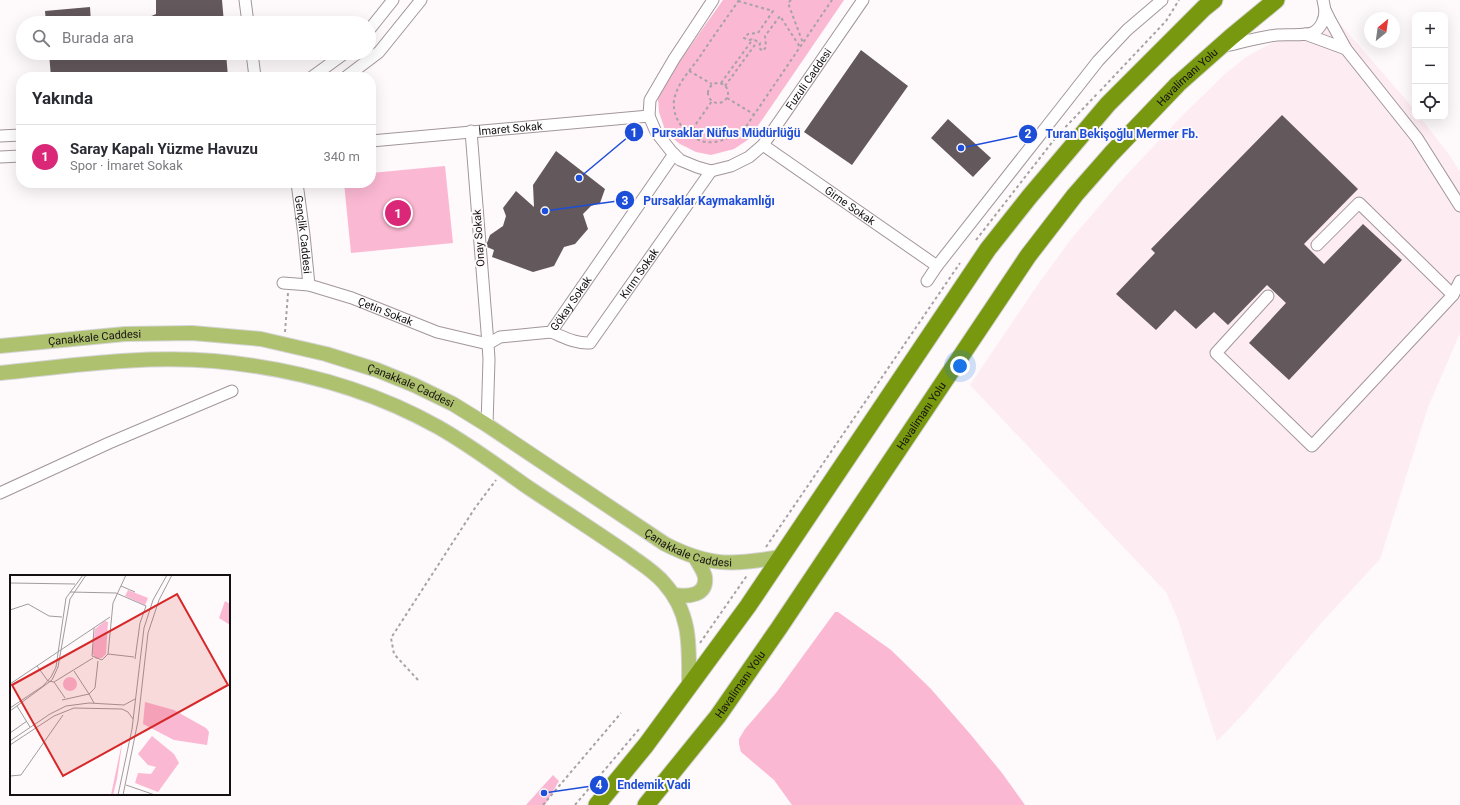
<!DOCTYPE html>
<html lang="tr">
<meta charset="utf-8">
<style>
body{margin:0;font-family:Roboto,sans-serif;background:#f7f7f7;color:#2b2b33}
.controls{position:absolute;right:12px;top:12px;display:grid;overflow:hidden;border-radius:8px;box-shadow:0 4px 16px #0002}
.controls button{width:36px;height:36px;display:grid;place-items:center;padding:0;border:0;border-bottom:1px solid #e1e1e2;background:#fff;color:#2b2b33;font:20px sans-serif}
.compass{position:absolute;left:1364px;top:12px;width:36px;height:36px;border-radius:50%;background:#fff;box-shadow:0 4px 16px #0002;rotate:29deg}
.you{position:absolute;left:960px;top:366px;width:14px;height:14px;margin:-10px;border:3px solid #fff;border-radius:50%;background:#1a73e8;box-shadow:0 0 0 6px #1a73e833}
.badge{display:grid;place-items:center;width:26px;height:26px;border-radius:50%;background:#db2777;color:#fff;font-size:13px;font-weight:700}
.pin{position:absolute;translate:-50% -50%;border:2px solid #fff;box-shadow:0 1px 4px #0006}
.list{margin:0;padding:0;list-style:none}
h2{display:flex;justify-content:space-between;align-items:center;height:52px;margin:0;padding:0 16px;font-size:17px}
h2 small{font-size:13px;font-weight:400;color:#7c7c81}
.list li{display:grid;grid-template-columns:26px 1fr auto;gap:12px;align-items:center;box-sizing:border-box;height:64px;padding:0 16px;border-top:1px solid #e1e1e2}
.list b{display:block;font-size:15px;white-space:nowrap}
.list p{margin:0;font-size:13px;white-space:nowrap;color:#7c7c81}
.list em{font-size:13px;font-style:normal;color:#7c7c81}
.icon{flex:none;width:22px;height:22px;fill:none;stroke:currentColor;stroke-width:2;stroke-linecap:round;stroke-linejoin:round}
.map{position:relative;flex:none;width:1460px;height:805px;overflow:hidden}
.search{position:absolute;background:#fff;box-shadow:0 4px 16px #0002;left:16px;top:16px;width:360px;height:44px;display:flex;align-items:center;gap:10px;box-sizing:border-box;padding:0 14px;border-radius:22px;color:#7c7c81;font-size:15px}
.panel{position:absolute;background:#fff;box-shadow:0 4px 16px #0002;left:16px;top:72px;width:360px;height:116px;border-radius:16px}
.map>svg:first-child{display:block}
</style>
<div class="map">
<svg width="1460" height="805" viewBox="0 0 1460 805">
<rect width="100%" height="100%" fill="#fef9fb"/>
<path fill="#fdecf2" d="M 1335,18 L 1413,108 L 1415,111 L 1415,117 L 1420,117 L 1450,156 L 1460,172 L 1460,333 L 1428,407 L 1380,559 L 1322,622 L 1246,711 L 1217,741 L 1177,617 L 1166,592 L 970,385 L 1039,283 L 1072,238 L 1120,182 L 1182,116 L 1224,75 L 1246,57 L 1272,43 L 1290,40 Z"/>
<path fill="#fbb8d2" d="M 723,0 L 844,0 L 749,139 L 734,149 L 711,155 L 696,152 L 680,144 L 666,133 L 659,112 L 658,99 L 664,83 Z
M 445,166 L 453,243 L 351,253 L 344,183 L 371,183 L 371,173 Z
M 835,612 L 838,612 L 891,650 L 931,689 L 971,735 L 1002,773 L 1025,805 L 792,805 L 774,780 L 741,752 L 739,744 L 739,739 L 745,729 L 776,693 Z
M 553,775 L 559,781 L 545,805 L 526,805 Z"/>
<path fill="#63585c" d="M 156,0 L 222,0 L 224,23 L 135,23 L 156,14 Z
M 90,7 L 91,23 L 46,23 L 45,11 Z
M 861,50 L 908,86 L 852,165 L 804,132 Z
M 49,53 L 106,53 L 107,55 L 123,53 L 226,53 L 228,77 L 51,77 Z
M 1282,115 L 1358,189 L 1304,244 L 1324,264 L 1363,224 L 1402,260 L 1289,380 L 1249,343 L 1286,303 L 1267,285 L 1228,325 L 1214,312 L 1196,329 L 1175,310 L 1156,330 L 1116,294 L 1155,253 L 1151,249 Z
M 948,119 L 991,158 L 973,177 L 931,138 Z
M 556,151 L 605,189 L 600,203 L 591,206 L 583,214 L 588,229 L 575,244 L 564,247 L 554,266 L 533,272 L 492,257 L 494,250 L 487,247 L 487,243 L 490,235 L 503,226 L 506,216 L 503,208 L 516,191 L 534,207 L 533,185 Z"/>
<g fill="none" stroke-linecap="round" stroke-linejoin="round">
<g stroke="#a2969a" stroke-width="13">
<g id="minor">
<path d="M 245,0 L 248,23"/>
<path id="s1" d="M 713,0 L 674,59 L 650,100 L 649,116 L 656,132 L 671,151 L 680,160 L 697,167 L 711,171 L 731,166 L 749,157 L 763,145 L 863,0"/>
<path d="M 1323,0 L 1325,10 L 1330,20 L 1346,49 L 1417,138 L 1460,206"/>
<path d="M 369,30 L 393,0"/>
<path d="M 1305,34 L 1346,49"/>
<path d="M 1222,47 C 1240,43 1259,37 1277,35 C 1287,34 1303,36 1312,33 C 1321,29 1325,19 1325,10"/>
<path d="M 252,53 L 255,77"/>
<path d="M 312,77 L 345,53"/>
<path d="M 346,77 L 379,52 L 421,0"/>
<path d="M 0,136 L 21,135"/>
<path id="s2" d="M 371,141 L 649,116"/>
<path id="s3" d="M 763,145 L 937,266"/>
<path d="M 0,157 L 21,156"/>
<path id="s4" d="M 297,183 L 304,235 L 309,285"/>
<path d="M 1317,245 L 1359,203 L 1453,295"/>
<path d="M 927,281 L 937,266 L 1098,61 L 1127,30 L 1162,0"/>
<path id="s5" d="M 283,283 L 309,285 L 352,298 L 437,332 L 488,344 L 471,131"/>
<path d="M 1268,296 L 1216,353 L 1312,446 L 1453,295 L 1460,281"/>
<path id="s6" d="M 551,332 C 564,337 576,344 590,343 L 711,171"/>
<path id="s7" d="M 487,425 L 489,359 L 488,344 L 500,337 L 551,332 L 674,154"/>
<path d="M 0,493 L 109,443 L 232,391"/>
</g>
</g>
<g stroke="#d5d4d4" stroke-width="16">
<g id="major">
<path id="s8" d="M 0,346 L 125,334 L 192,333 L 261,339 L 326,354 L 377,370 L 414,385 L 453,404 L 487,425 L 665,544 C 710,567 732,565 780,557"/>
<path d="M 0,373 C 70,366 143,355 214,361 C 292,368 370,389 438,427 C 470,445 499,467 529,488 C 562,510 595,531 628,554 C 640,563 654,571 664,583 C 692,614 689,648 689,687"/>
<path d="M 674,595 C 688,597 707,596 705,577 C 704,571 698,563 695,557"/>
</g>
</g>
<g stroke="#d5d4d4" stroke-width="19">
<g id="highway">
<path d="M 597,805 L 646,745 L 748,606 L 988,249 L 1030,196 L 1108,104 L 1204,8 L 1214,0"/>
<path id="s9" d="M 646,805 L 718,716 L 779,628 L 1028,256 L 1075,195 L 1111,154 L 1178,84 L 1231,37 L 1276,0"/>
</g>
</g>
<path stroke="#a7a2a4" stroke-width="2" stroke-dasharray="3 3" stroke-linecap="butt" d="M 739,0 C 726,19 712,38 699,58 C 690,70 677,84 674,100 C 672,117 683,132 697,139 C 712,148 733,137 745,128 L 832,0
M 791,0 L 788,3 L 803,43
M 738,1 L 773,11 L 758,33 L 748,34 L 744,38 L 749,40 L 753,39 L 760,43 L 759,48 L 763,51 L 766,47 L 765,36 L 780,16 L 800,47
M 689,71 L 712,84
M708 93a10 10 0 1 1 20 0a10 10 0 1 1-20 0Z
M 721,83 L 753,39
M 725,86 L 757,42
M 1100,91 L 1166,21 L 1179,0
M 727,98 L 755,115
M 689,134 L 712,101
M 976,240 L 1057,136 L 1097,94
M 285,332 L 288,293
M 766,547 L 960,263
M 700,643 L 748,574
M 418,680 L 394,654 L 391,638 L 475,508 L 496,480
M 543,805 L 621,713
M 575,805 L 640,728"/>
<use href="#minor" stroke="#fff" stroke-width="11"/>
<use href="#major" stroke="#aec16f" stroke-width="14"/>
<use href="#highway" stroke="#78980f" stroke-width="17"/>
</g>
<g text-anchor="middle" dominant-baseline="central" stroke-width="4" stroke-linejoin="round" paint-order="stroke">
<g font-size="11" fill="#141011" stroke="#fef9fb">
<text stroke="none"><textPath href="#s9" startOffset="909">Havalimanı Yolu</textPath></text>
<text stroke="none"><textPath href="#s1" startOffset="361">Fuzuli Caddesi</textPath></text>
<text stroke="none"><textPath href="#s2" startOffset="140">İmaret Sokak</textPath></text>
<text stroke="none"><textPath href="#s3" startOffset="106">Girne Sokak</textPath></text>
<text stroke="none"><textPath href="#s4" startOffset="52">Gençlik Caddesi</textPath></text>
<text transform="translate(479 238) rotate(-94)">Onay Sokak</text>
<text stroke="none"><textPath href="#s6" startOffset="126">Kırım Sokak</textPath></text>
<text stroke="none"><textPath href="#s7" startOffset="181">Gökay Sokak</textPath></text>
<text stroke="none"><textPath href="#s5" startOffset="107">Çetin Sokak</textPath></text>
<text stroke="none"><textPath href="#s8" startOffset="95">Çanakkale Caddesi</textPath></text>
<text stroke="none"><textPath href="#s8" startOffset="419">Çanakkale Caddesi</textPath></text>
<text stroke="none"><textPath href="#s9" startOffset="477">Havalimanı Yolu</textPath></text>
<text stroke="none"><textPath href="#s8" startOffset="743">Çanakkale Caddesi</textPath></text>
<text stroke="none"><textPath href="#s9" startOffset="153">Havalimanı Yolu</textPath></text>
</g>
</g>
<g transform="translate(10 575)">
<rect width="220" height="220" fill="#fef9fb"/>
<path d="M 118,15 L 138,23 L 135,30 L 115,21 ZM 215,26 L 220,29 L 220,50 L 209,43 ZM 95,46 L 98,47 L 96,79 L 92,83 L 86,84 L 82,78 L 85,54 ZM53 109a7 7 0 1 1 14 0a7 7 0 1 1-14 0ZM 135,127 L 164,135 L 196,153 L 199,157 L 197,170 L 164,165 L 133,149 ZM 142,161 L 164,179 L 169,188 L 148,217 L 125,208 L 128,198 L 141,199 L 146,192 L 138,190 L 128,179 ZM 113,163 L 107,204 L 103,220 L 101,220 Z" fill="#fbb8d2"/>
<path fill="none" stroke="#a09c9d" stroke-width="1" d="M 0,8 L 65,9M 111,11 L 125,17M 60,17 L 106,18 L 136,31 L 130,48 L 125,84M 0,35 L 18,29 L 39,41 L 52,42M 84,53 L 82,81 L 92,85 L 98,79 L 103,28 L 116,0M 98,79 L 124,82M 27,91 L 38,106 L 44,107 L 83,83M 44,107 L 55,123M 0,109 L 100,42M 52,125 L 79,119 L 64,96M 84,128 L 79,119 L 85,113 L 88,86M 7,131 L 20,152M 0,133 L 33,111 L 41,102 L 46,92 L 56,23 L 73,0M 0,136 L 42,105 L 48,92 L 60,24 L 76,0M 0,158 L 17,146M 0,166 L 40,139 L 56,131 L 79,128 L 114,130 L 125,124M 0,170 L 44,141 L 64,133 L 112,134 L 118,137 L 123,144M 0,201 L 11,200 L 53,140M 116,210 L 145,220M 108,220 L 122,154 L 134,53 L 143,25 L 157,0M 113,220 L 128,146 L 138,58 L 149,25 L 162,0"/>
<path fill="#d62828" fill-opacity="0.15" stroke="#d62828" stroke-width="2" d="M 167,19 L 218,110 L 53,201 L 2,110 Z"/>
<rect width="220" height="220" fill="none" stroke="#141011" stroke-width="2"/>
</g>
<path fill="none" stroke="#1d4ed8" stroke-width="1.5" d="M579 178L634 132M961 148L1028 134M545 211L625 200M544 793L599 785"/>
<g fill="#1d4ed8" stroke="#fef9fb" stroke-width="1.5">
<circle cx="579" cy="178" r="4"/>
<circle cx="961" cy="148" r="4"/>
<circle cx="545" cy="211" r="4"/>
<circle cx="544" cy="793" r="4"/>
<circle cx="634" cy="132" r="10"/>
<circle cx="1028" cy="134" r="10"/>
<circle cx="625" cy="200" r="10"/>
<circle cx="599" cy="785" r="10"/>
</g>
<g font-size="12" text-anchor="middle" font-weight="bold" fill="#fff">
<text x="634" y="137">1</text>
<text x="1028" y="138">2</text>
<text x="625" y="205">3</text>
<text x="599" y="789">4</text>
</g>
<g font-size="12" text-anchor="middle" font-weight="bold" fill="#1d4ed8" stroke="#fef9fb" stroke-width="4" stroke-linejoin="round" paint-order="stroke">
<text x="726" y="137">Pursaklar Nüfus Müdürlüğü</text>
<text x="1122" y="138">Turan Bekişoğlu Mermer Fb.</text>
<text x="709" y="205">Pursaklar Kaymakamlığı</text>
<text x="654" y="789">Endemik Vadi</text>
</g>
</svg>
<div class="controls">
<button>+</button>
<button>−</button>
<button><svg class="icon" aria-label="locate" viewBox="0 0 24 24"><circle cx="12" cy="12" r="6"/><path d="M12 2v4M12 18v4M2 12h4M18 12h4"/></svg></button>
</div>
<svg class="compass" viewBox="-18 -18 36 36"><path d="M0-13l5 13h-10z" fill="#e53935"/><path d="M0 13l5-13h-10z" fill="#7c7c81"/></svg>
<div class="you"></div>
<div class="pin badge" style="left:398px;top:213px">1</div>
<div class="search"><svg class="icon" aria-label="search" viewBox="0 0 24 24"><circle cx="10" cy="10" r="6"/><path d="M15 15l6 6"/></svg>Burada ara</div>
<section class="panel">
<h2>Yakında<small></small></h2>
<ul class="list">
<li><span class="badge">1</span><div><b>Saray Kapalı Yüzme Havuzu</b><p>Spor · İmaret Sokak</p></div><em>340 m</em></li>
</ul>
</section>
</div>
